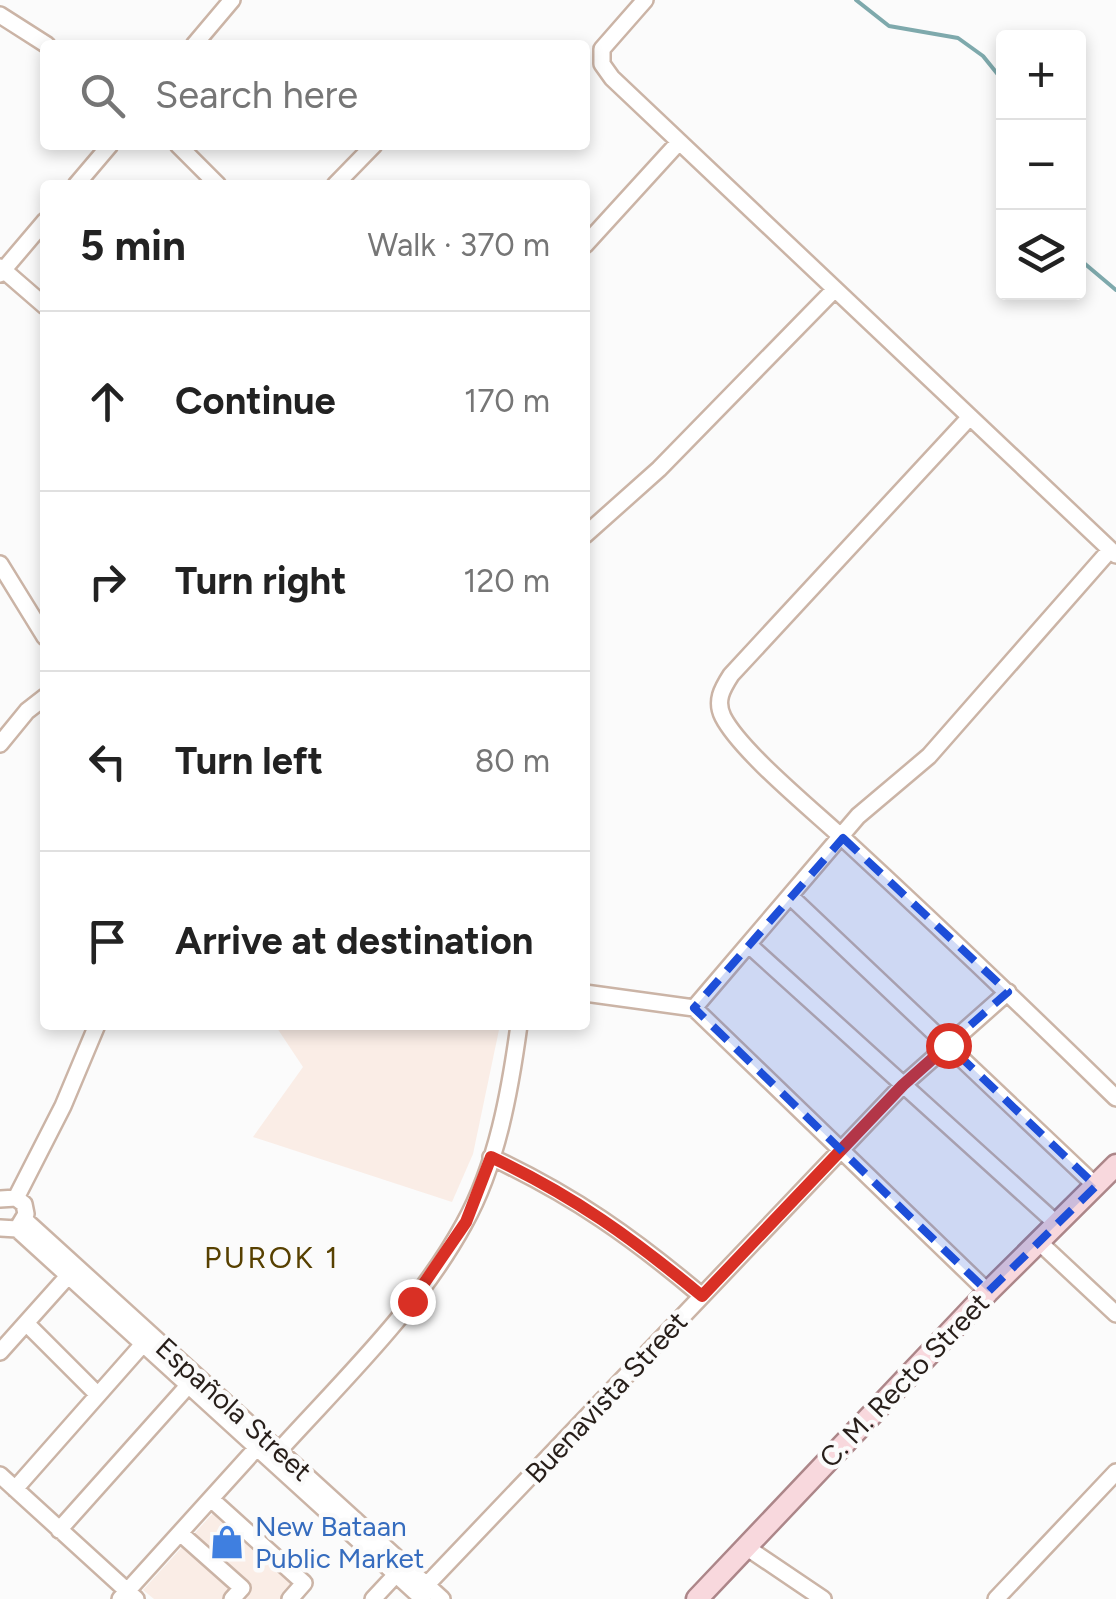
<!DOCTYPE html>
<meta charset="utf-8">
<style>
body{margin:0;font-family:Figtree,sans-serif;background:#f6f6f6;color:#222}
.controls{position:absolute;right:30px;top:30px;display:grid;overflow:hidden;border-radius:10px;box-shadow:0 5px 15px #0003}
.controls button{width:90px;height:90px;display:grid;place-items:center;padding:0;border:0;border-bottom:2px solid #e0e0e0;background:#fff;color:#222;font:50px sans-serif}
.stop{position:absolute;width:30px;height:30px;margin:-22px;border:8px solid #d93025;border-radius:50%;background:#fff}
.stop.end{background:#d93025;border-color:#fff;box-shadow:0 2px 10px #0008}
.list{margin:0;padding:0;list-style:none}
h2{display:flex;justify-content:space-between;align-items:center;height:130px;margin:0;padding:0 40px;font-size:42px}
h2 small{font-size:32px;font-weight:400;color:#767676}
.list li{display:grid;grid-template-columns:65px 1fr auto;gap:30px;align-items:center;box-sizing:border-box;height:180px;padding:0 40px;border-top:2px solid #e0e0e0}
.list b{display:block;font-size:38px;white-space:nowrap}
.list em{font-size:32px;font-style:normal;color:#767676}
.icon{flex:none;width:55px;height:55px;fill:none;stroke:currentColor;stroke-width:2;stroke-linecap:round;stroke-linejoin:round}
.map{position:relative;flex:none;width:1116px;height:1599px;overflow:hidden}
.search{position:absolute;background:#fff;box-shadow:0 5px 15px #0003;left:40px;top:40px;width:550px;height:110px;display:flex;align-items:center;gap:25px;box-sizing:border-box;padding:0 35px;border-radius:10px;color:#767676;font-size:38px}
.panel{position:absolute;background:#fff;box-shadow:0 5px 15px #0003;left:40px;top:180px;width:550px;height:850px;border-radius:10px}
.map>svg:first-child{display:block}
</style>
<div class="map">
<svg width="1116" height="1599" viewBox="0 0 1116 1599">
<rect width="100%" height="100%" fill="#fbfbfb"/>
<path fill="#faede6" d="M 275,1025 L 500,1025 L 473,1154 L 452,1202 L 253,1137 L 303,1067 Z
M 223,1502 L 313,1583 L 299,1599 L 154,1599 L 143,1590 Z"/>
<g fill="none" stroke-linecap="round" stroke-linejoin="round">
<path stroke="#7ea9ac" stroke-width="4" d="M 856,0 L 889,26 L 958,38 L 983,56 L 1004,82
M 1078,258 L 1116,290"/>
<g stroke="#cbb4a6" stroke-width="20">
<path id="minor" d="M 645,0 L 602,49 L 602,64 L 612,78 L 1116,555
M 0,15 L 47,45
M 194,45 L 232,0
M 178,145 L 218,185
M 76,185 L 110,145
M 335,185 L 374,145
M 585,245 L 679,142
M 0,267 L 45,306
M 0,274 L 45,221
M 969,418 L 731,675 C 722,689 715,701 723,717 C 741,752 815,812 846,841 C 937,925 1027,1011 1116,1098
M 585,535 L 659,469 L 834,290
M 0,564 L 45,637
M 0,744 L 27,711 L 45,697
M 791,897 L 1096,1186
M 749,945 L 1057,1224
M 585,993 L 694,1008 L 988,1292
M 694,1008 L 858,816 L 929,756 L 1110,550
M 491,1157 C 574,1196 632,1237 702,1296
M 16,1198 L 63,1106 L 97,1025
M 0,1199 L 16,1198 L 24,1204 L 26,1214 L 17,1229 L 0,1228
M 25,1220 L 442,1599
M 17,1229 L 423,1599
M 1039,1242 L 1116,1314
M 26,1323 L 98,1395
M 0,1352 L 68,1276
M 275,1455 C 341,1382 417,1310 464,1224 C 497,1165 510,1091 519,1025
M 0,1475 L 136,1599
M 15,1489 L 143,1344
M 211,1499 L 304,1583 L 290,1599
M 59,1530 L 194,1379
M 180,1533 L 242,1588 L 232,1599
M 746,1547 L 823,1599
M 418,1594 L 903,1085 L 1008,992
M 120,1599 L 263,1441
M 373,1599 L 402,1568
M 996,1599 L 1116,1472"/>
</g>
<g stroke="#ac8689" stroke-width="25">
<path id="major" d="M 697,1599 L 988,1292 L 1116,1165"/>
</g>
<use href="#minor" stroke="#fff" stroke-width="15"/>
<use href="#major" stroke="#f8d8dd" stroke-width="20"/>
</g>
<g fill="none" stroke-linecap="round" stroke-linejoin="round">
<path stroke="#d93025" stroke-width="12" d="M 412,1301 L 466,1222 L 491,1157 C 574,1196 632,1238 702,1296 L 903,1085 L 948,1045"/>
</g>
<path fill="#1d4ed8" fill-opacity="0.2" stroke="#1d4ed8" stroke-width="8" stroke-dasharray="20 12" stroke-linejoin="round" d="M 843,838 L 1008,992 L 948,1045 L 1096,1186 L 988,1292 L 694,1008 Z"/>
<defs>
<g id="shop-bare" transform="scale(2.7)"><path d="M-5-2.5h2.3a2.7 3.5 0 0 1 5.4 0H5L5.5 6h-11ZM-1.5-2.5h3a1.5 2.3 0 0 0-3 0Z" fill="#3f7fe0" stroke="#fbfbfb" stroke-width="2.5" paint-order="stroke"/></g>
</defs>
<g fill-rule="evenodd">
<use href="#shop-bare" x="227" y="1542"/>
</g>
<g text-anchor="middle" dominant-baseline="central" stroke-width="9" stroke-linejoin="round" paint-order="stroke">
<g font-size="28" fill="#271e19" stroke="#fbfbfb">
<text transform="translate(904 1380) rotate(-46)">C. M. Recto Street</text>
<text transform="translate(606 1397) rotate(-47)">Buenavista Street</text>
<text transform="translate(234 1409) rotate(42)">Española Street</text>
</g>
<g font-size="28" fill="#366cbe" stroke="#fbfbfb" text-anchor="start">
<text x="255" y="1526">New Bataan<tspan x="255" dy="32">Public Market</tspan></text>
</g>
<g font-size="30" letter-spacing="2.5" fill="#574000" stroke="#fbfbfb">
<text x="272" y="1257">PUROK 1</text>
</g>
</g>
</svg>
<div class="controls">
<button>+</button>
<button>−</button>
<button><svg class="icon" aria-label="layers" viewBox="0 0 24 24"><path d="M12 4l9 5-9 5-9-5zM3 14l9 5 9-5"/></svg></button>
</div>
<div class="stop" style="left:948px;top:1045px"></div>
<div class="stop end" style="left:412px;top:1301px"></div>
<div class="search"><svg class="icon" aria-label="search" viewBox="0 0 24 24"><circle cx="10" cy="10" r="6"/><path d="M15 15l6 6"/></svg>Search here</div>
<section class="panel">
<h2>5 min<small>Walk · 370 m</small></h2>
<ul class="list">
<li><svg class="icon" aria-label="ahead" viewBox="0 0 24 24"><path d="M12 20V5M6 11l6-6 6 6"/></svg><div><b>Continue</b></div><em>170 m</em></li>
<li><svg class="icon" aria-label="right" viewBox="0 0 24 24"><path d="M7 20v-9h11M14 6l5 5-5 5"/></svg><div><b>Turn right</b></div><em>120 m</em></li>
<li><svg class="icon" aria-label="left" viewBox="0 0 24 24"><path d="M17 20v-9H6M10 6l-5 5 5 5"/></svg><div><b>Turn left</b></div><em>80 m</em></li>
<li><svg class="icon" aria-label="arrive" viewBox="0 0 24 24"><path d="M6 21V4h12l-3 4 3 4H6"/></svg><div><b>Arrive at destination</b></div></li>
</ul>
</section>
</div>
